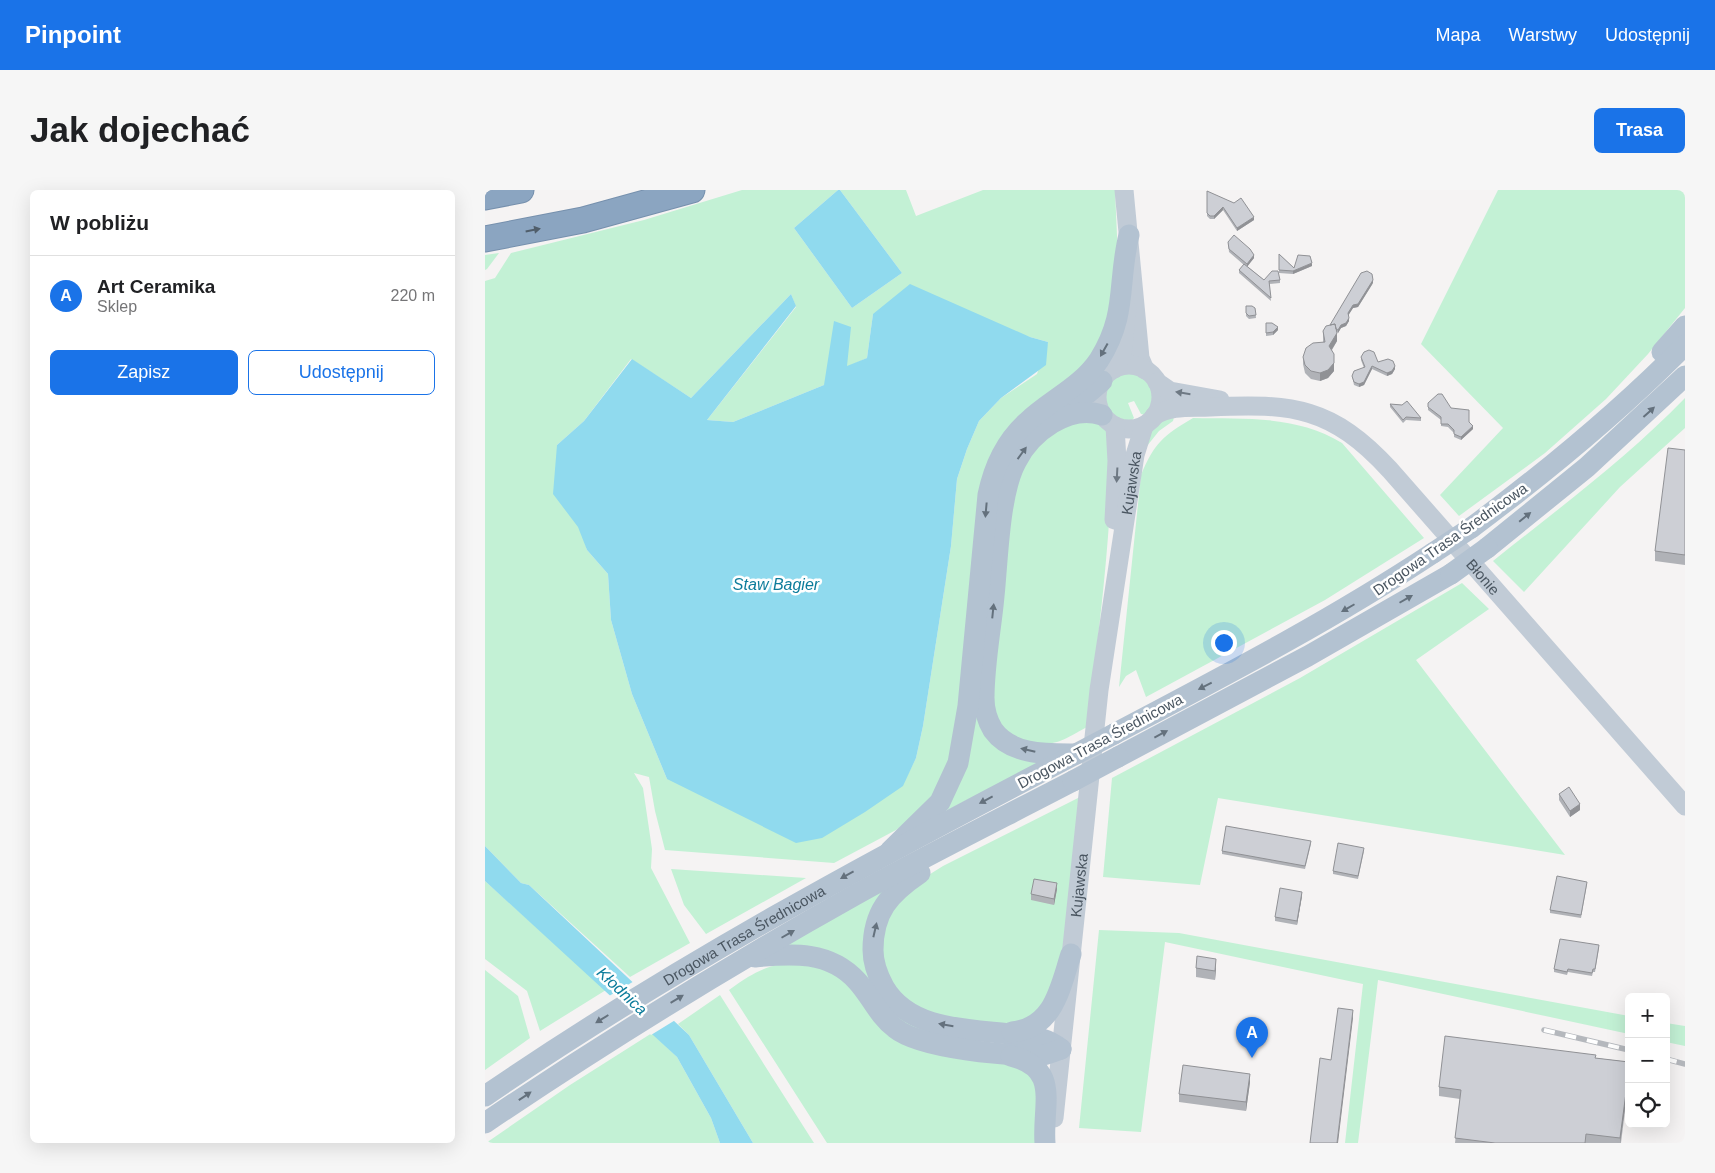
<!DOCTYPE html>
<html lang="pl">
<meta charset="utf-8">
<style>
body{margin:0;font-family:Arial,sans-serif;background:#f6f6f6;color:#202124}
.controls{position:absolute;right:15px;bottom:15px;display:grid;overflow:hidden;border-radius:8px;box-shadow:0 5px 20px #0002}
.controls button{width:45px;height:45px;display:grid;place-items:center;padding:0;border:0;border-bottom:1px solid #e0e0e0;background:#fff;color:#202124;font:25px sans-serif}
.you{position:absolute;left:738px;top:452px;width:18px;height:18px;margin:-12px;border:4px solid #fff;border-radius:50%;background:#1a73e8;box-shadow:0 0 0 8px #1a73e833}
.badge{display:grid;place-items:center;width:32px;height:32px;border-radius:50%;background:#1a73e8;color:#fff;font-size:16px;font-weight:700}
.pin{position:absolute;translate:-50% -41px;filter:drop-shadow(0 1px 2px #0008)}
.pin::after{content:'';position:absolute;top:26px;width:18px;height:15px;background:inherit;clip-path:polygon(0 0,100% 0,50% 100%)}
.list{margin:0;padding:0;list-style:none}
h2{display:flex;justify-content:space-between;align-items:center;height:65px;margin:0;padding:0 20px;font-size:21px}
h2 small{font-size:16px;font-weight:400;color:#757577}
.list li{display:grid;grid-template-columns:32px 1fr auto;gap:15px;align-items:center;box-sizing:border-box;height:80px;padding:0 20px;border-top:1px solid #e0e0e0}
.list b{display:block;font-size:19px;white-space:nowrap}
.list p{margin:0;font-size:16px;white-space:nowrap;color:#757577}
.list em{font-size:16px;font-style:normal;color:#757577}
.actions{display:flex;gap:10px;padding:15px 20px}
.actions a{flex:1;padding:11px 0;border:1px solid #1a73e8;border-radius:8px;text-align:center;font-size:18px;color:#1a73e8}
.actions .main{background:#1a73e8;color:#fff}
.icon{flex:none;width:28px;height:28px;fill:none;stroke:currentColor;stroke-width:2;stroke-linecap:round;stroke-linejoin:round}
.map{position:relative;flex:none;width:1200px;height:953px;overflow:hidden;border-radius:8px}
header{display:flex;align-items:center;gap:30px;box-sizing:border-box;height:70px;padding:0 25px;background:#1a73e8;color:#fff}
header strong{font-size:24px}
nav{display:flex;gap:28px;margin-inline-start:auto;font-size:18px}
.intro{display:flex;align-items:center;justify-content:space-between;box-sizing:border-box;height:120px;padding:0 30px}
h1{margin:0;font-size:35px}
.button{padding:12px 22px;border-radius:8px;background:#1a73e8;color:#fff;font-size:18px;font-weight:700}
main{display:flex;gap:30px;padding:0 30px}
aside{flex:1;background:#fff;border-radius:8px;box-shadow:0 5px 20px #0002}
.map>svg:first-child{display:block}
</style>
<header>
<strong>Pinpoint</strong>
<nav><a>Mapa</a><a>Warstwy</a><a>Udostępnij</a></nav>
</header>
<div class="intro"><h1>Jak dojechać</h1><a class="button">Trasa</a></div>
<main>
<aside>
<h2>W pobliżu<small></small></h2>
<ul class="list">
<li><span class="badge">A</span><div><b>Art Ceramika</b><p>Sklep</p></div><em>220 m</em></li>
</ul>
<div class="actions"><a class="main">Zapisz</a><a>Udostępnij</a></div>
</aside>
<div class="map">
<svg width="1200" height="953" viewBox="0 0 1200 953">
<rect width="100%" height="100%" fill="#f5f3f3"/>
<path fill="#c3f1d5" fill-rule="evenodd" d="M 257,0 L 353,0 L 309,38 L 367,118 L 417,83 L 355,0 L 421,0 L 431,26 L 498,0 L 630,0 L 633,68 L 624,140 L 596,182 L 539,222 L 482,457 L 463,584 L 438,620 L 411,640 L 349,673 L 180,660 L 170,621 L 164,587 L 149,583 L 158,598 L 167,659 L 166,678 L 205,753 L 145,787 L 44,695 L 36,693 L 0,656 L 0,91 L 10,88 L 26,63 L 159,30 ZM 306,104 L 311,117 L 222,230 L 248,232 L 339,195 L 362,177 L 382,168 L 388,124 L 545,147 L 563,152 L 552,184 L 516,208 L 494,231 L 482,259 L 472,289 L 466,356 L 438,536 L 431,568 L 417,596 L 182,589 L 147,504 L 126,430 L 123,384 L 102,360 L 72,255 L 99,231 L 146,169 L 206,208 Z
M 1013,0 L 1200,0 L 1200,118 L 1163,164 L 1121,209 L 1060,263 L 974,326 L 955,305 L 1018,238 L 936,154 Z
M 14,63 L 2,79 L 0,80 L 0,65 Z
M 646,183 C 667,188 673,207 661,225 L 656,224 L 649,211 L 643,213 L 649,228 L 646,231 C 612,228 612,186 646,183 Z
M 1200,208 L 1200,238 L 1135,297 L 1039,402 L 1008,371 C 1073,319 1142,268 1200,208 Z
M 690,223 L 688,231 L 674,241 L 658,261 C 660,243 672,231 690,223 Z
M 708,228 C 759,229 812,225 857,253 L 939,348 L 840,410 L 661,507 L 651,480 L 641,486 L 634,497 L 656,285 C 670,252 678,246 708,228 Z
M 586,232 C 596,232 610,229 619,237 C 640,257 607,496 602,537 C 570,555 569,556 532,552 L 508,526 L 509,460 L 530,289 L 552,253 Z
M 527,268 L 495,529 L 551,570 L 552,574 L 455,624 Z
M 977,393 L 1004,419 L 931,470 L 1080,665 L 733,608 L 715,695 L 618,687 L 627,588 L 815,488 Z
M 595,607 L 581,743 L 571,793 L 562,816 L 529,837 L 452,830 L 407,800 L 394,757 L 396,735 L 426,696 L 458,676 Z
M 186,679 L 321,688 L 221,744 L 199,715 Z
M 0,691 L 121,800 L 55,841 L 42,801 L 0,769 Z
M 400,699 L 385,780 L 466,851 L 376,786 L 298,755 Z
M 614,740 L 694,743 L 1144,826 L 1144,844 L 893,790 L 873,953 L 860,953 L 878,794 L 680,752 L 656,942 L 594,938 Z
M 321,770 L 532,871 L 554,888 L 553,953 L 342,953 L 244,800 C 274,778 284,775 321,770 Z
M 0,780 L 33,806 L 45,848 L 0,880 Z
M 235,805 L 329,953 L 268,953 L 204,845 L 193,834 Z
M 1181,833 L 1200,836 L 1200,856 L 1181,852 Z
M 167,843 L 192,867 L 226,928 L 235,953 L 1,953 L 85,895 Z"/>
<path fill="#90daee" d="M 353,0 L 355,0 L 417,83 L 367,118 L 309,38 Z
M 425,94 L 545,147 L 563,152 L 561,175 L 516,208 L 494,231 L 482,259 L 472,289 L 466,356 L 438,536 L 431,568 L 418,596 L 380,622 L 337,648 L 311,653 L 182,589 L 147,504 L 126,430 L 123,384 L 102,360 L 93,337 L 68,304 L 72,255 L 99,231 L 147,169 L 206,208 L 306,104 L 311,116 L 222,230 L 248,232 L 339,195 L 349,131 L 366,137 L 362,176 L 382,168 L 388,124 Z
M 0,656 L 36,693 L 44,695 L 204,845 L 268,953 L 235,953 L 226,928 L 192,867 L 0,691 Z"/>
<path fill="#f5f3f3" d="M 151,790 L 192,829 L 166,845 L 124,806 Z"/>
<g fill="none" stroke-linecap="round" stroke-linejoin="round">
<g stroke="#7690ad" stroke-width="27">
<path id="highway" d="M 0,7 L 36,0
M 0,49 L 98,30 L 207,0"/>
</g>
<g stroke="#c1cbd6" stroke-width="19">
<path d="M 639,0 L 655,168 L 660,180"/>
<circle cx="644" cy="207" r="32"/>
<path d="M 629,179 L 637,165 L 642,119"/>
<path d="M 672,192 L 685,201 L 735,210"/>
<path id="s1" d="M 669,226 C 687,215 705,218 725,217 C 808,213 847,217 905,280 L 1200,616"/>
<path d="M 629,330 L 632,271 L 630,236"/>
<path id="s2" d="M 569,928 L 614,500 L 650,265 L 659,236"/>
</g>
<g stroke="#b3c2d1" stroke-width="21">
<path d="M 1177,162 L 1200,136"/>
<path d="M 577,214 L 603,203 L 617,191"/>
<path d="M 986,338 C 1061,282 1134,222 1200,155"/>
<path d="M 1002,358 L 1102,277 L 1200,186"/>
<path d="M 629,544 C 737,487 845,431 948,363"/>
<path d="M 588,564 C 561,564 526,565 508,540 C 502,530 499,519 499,508 C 499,474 506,439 509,406 C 513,368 514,304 531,272 C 546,242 584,214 617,225"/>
<path d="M 633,567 L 823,466 L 966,384"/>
<path d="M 405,661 L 455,612 L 473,573 L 483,516 L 503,305 C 509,276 520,252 542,232 C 565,210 596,197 614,170 C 643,124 632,93 644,45"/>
<path d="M 435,683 C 404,704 388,722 388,760 C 388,773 393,786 399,797 C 424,840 481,839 526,844 C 546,847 559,846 576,859"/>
<path d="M 270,767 C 307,763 345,761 372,791 C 386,806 393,825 410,838 C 436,859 524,866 558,865 C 564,864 570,861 576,859"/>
<path d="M 527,842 C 569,838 575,798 586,764"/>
<path d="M 526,866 C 576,878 557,915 560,953"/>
<path id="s3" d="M 0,906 C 188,777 389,669 591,564"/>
<path d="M 0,933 C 120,852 243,776 370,705 C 442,665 515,629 588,591"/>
</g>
<use href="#highway" stroke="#8ba5c1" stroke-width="25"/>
<g stroke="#b5b8bd" stroke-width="5.5">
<path id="rail" d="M 1059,840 L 1144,860
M 1181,869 L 1200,874"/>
</g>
<use href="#rail" stroke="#fff" stroke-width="4" stroke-dasharray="11" stroke-linecap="butt"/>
<path stroke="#b3c2d1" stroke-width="21" d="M 948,363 L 986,338
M 966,384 L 1002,358
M 591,564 L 629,544
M 588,591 L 633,567"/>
</g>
<path fill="#b0b2b7" d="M 722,1 L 769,30 L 752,41 L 738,20 L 729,29 L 725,29 L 722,26 Z
M 743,52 L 769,68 L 762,76 L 779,90 L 795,90 L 795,93 L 784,94 L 786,111 L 754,83 L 754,80 L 759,75 L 744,62 Z
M 794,64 L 809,78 L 827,76 L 808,84 L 794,83 Z
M 888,93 L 873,117 L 868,118 L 863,125 L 864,131 L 861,136 L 856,138 L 853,143 L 852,142 L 852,151 L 847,160 L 849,172 L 849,181 L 843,188 L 835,191 L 826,189 L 820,183 L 818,174 L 818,167 L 838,152 L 838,141 L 845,135 Z
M 761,116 L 770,118 L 771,128 L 764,129 L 761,126 Z
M 781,133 L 793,140 L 788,145 L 781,146 Z
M 876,167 L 893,172 L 910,179 L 907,184 L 902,186 L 887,179 L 879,195 L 874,197 L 869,195 L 867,186 L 879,178 L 876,170 Z
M 943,213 L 966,218 L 984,232 L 988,239 L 976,250 L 969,247 L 969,243 L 963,237 L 956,236 L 956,230 L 943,220 Z
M 905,214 L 917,215 L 936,228 L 936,231 L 921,230 L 918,233 L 905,217 Z
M 1200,260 L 1200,375 L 1170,371 L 1170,361 Z
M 1074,604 L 1095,620 L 1085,627 L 1074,610 Z
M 826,654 L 820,679 L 737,664 L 737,661 Z
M 879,661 L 873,689 L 848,684 L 848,681 Z
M 1102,694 L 1096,728 L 1065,723 L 1065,720 Z
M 572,699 L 569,715 L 546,710 L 546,704 Z
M 817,706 L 812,735 L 790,731 L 790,727 Z
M 1114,758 L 1110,782 L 1108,782 L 1107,786 L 1083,782 L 1082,785 L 1069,782 L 1069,779 Z
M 711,778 L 731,778 L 730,790 L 711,787 Z
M 1111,868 L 1144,872 L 1144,889 L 1136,953 L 970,953 L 975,909 L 954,906 L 954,897 Z
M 765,892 L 761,921 L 694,912 L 694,904 Z"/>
<path fill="#909195" d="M 738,17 L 738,20 L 729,29 L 729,26 Z
M 769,27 L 769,30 L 752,41 L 752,38 Z
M 769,65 L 769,68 L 762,77 L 762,74 Z
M 827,73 L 827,76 L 808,84 L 808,81 Z
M 888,90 L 888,93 L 873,117 L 868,118 L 863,126 L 863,123 L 868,115 Z
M 864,128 L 864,131 L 861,136 L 856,138 L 853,143 L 853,140 L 856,135 Z
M 793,137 L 793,140 L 788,145 L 788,142 Z
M 852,143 L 852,151 L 844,164 L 844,156 Z
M 849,164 L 849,181 L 843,188 L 835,191 L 835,183 Z
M 887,176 L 887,179 L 879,195 L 874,197 L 874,194 Z
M 910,176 L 910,179 L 907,184 L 902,186 L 902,183 Z
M 988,236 L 988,239 L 976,250 L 976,247 Z
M 1095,614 L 1095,620 L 1085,627 L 1085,621 Z
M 572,693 L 572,699 L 569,715 L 569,709 Z
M 817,702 L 817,706 L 812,735 L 812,731 Z
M 731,769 L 731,778 L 730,790 L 730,781 Z
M 868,820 L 868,828 L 853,953 L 852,953 Z
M 1144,880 L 1144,889 L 1135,953 L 1135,948 Z
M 765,884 L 765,892 L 761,921 L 761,912 Z"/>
<path fill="#cdcfd5" stroke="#909195" d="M 722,1 L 749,13 L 756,8 L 769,27 L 752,38 L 738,17 L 729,26 L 725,26 L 722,23 Z
M 749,45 L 765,59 L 769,65 L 762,74 L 744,59 L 743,52 Z
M 794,64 L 809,78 L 813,65 L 825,66 L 827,73 L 808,81 L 794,80 Z
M 759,74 L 779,90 L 787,81 L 793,81 L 795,90 L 784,91 L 786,108 L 754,80 Z
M 882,81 L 887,84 L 888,90 L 873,114 L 868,115 L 863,123 L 864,128 L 861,133 L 856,135 L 853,140 L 851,139 L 850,134 L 845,135 L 876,83 Z
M 761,116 L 767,116 L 770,118 L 771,125 L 764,126 L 761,123 Z
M 781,133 L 787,133 L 793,137 L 788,142 L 781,143 Z
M 850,134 L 852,143 L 844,156 L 849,164 L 849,173 L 843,180 L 835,183 L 826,181 L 820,175 L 818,167 L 821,158 L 828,153 L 840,152 L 838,141 L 841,136 Z
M 884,160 L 889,162 L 893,172 L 903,169 L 908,171 L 910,176 L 907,181 L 902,183 L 887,176 L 879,192 L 874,194 L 869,192 L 867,186 L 869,181 L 880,177 L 876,167 L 879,162 Z
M 953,204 L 957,204 L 966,218 L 984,220 L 984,232 L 988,236 L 976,247 L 969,244 L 969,240 L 963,234 L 956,234 L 956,227 L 943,217 L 943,213 Z
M 922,211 L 936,228 L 921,227 L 918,230 L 905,214 L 917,215 Z
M 1183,258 L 1200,260 L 1200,365 L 1170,361 Z
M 1084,597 L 1095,614 L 1085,621 L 1074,604 Z
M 741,636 L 826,651 L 820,676 L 737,661 Z
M 853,653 L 879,658 L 873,686 L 848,681 Z
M 1072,686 L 1102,692 L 1096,725 L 1065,720 Z
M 549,689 L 572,693 L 569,709 L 546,704 Z
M 795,698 L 817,702 L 812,731 L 790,727 Z
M 1075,749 L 1114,755 L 1110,779 L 1108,779 L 1107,783 L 1083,779 L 1082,782 L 1069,779 Z
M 712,766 L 731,769 L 730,781 L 711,778 Z
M 853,818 L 868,820 L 852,953 L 825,953 L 835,868 L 846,870 Z
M 960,846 L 1111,865 L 1110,868 L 1144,872 L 1144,880 L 1135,948 L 1101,944 L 1100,953 L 1010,953 L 970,948 L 976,900 L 954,897 Z
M 698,875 L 765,884 L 761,912 L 694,904 Z"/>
<defs><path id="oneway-solid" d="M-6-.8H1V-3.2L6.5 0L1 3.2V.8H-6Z" transform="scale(1.25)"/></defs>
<use fill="#505e6b" href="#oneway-solid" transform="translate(48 40) rotate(-11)"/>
<g fill="#64717d">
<use href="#oneway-solid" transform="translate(619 160) rotate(119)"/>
<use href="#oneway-solid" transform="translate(1164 222) rotate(-42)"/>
<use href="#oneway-solid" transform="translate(537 263) rotate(-54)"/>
<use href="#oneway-solid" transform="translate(501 320) rotate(95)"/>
<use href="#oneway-solid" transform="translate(1040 327) rotate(-39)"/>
<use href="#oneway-solid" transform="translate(921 409) rotate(-30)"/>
<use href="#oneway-solid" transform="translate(863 418) rotate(150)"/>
<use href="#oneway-solid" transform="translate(508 421) rotate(-84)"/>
<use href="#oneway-solid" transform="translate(720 496) rotate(153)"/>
<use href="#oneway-solid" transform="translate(676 544) rotate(-28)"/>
<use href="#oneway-solid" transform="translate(543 560) rotate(-167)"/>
<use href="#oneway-solid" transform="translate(501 610) rotate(152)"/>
<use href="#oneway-solid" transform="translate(362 685) rotate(151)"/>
<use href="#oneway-solid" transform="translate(390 740) rotate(-77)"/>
<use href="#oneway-solid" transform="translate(303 744) rotate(-30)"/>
<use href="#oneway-solid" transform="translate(192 809) rotate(-31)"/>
<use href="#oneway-solid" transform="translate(117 829) rotate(148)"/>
<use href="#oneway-solid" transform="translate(461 835) rotate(-170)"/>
<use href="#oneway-solid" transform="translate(40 906) rotate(-34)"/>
</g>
<g fill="#6e7984">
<use href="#oneway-solid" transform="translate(698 203) rotate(-171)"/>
<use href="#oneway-solid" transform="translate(632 285) rotate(93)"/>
</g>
<g text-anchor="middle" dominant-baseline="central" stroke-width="5" stroke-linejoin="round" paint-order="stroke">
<g font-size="15" fill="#4a5661" stroke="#fff">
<text stroke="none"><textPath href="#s2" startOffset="640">Kujawska</textPath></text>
<text transform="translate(965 349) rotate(-35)">Drogowa Trasa Średnicowa</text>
<text stroke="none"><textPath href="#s1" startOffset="399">Błonie</textPath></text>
<text transform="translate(615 551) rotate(-28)">Drogowa Trasa Średnicowa</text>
<text stroke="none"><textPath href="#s2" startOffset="234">Kujawska</textPath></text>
<text stroke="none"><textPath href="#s3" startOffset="305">Drogowa Trasa Średnicowa</textPath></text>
</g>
<g font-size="16" font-style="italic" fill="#0c7c9b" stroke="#fff">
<text x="291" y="394">Staw Bagier</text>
<text transform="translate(137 801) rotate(43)">Kłodnica</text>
</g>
</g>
</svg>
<div class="controls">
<button>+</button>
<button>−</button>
<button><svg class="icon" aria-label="locate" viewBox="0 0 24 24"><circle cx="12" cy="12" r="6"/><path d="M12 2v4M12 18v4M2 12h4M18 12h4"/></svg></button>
</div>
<div class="you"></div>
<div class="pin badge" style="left:767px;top:868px">A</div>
</div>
</main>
